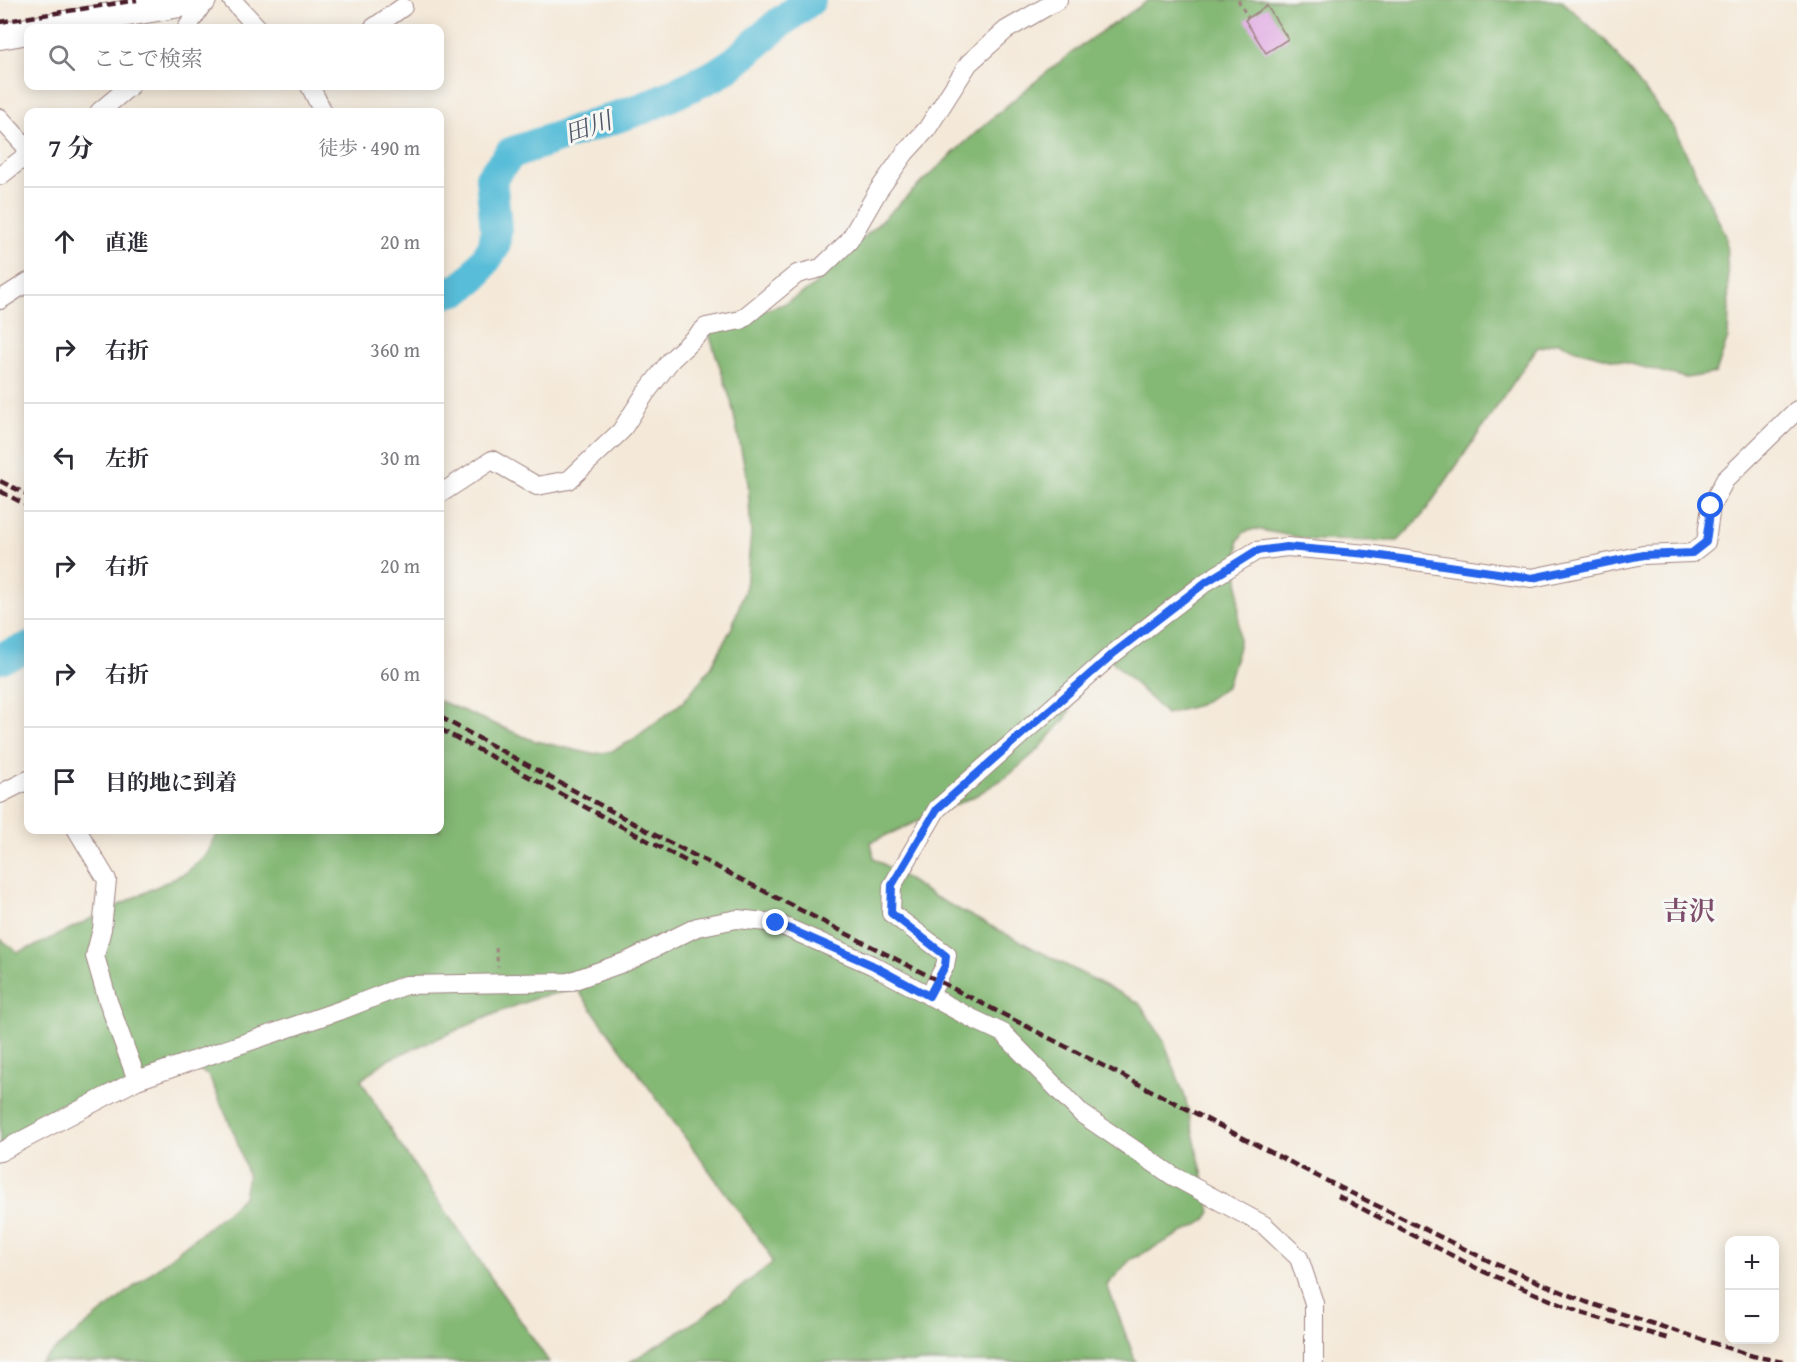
<!DOCTYPE html>
<html lang="ja">
<meta charset="utf-8">
<style>
body{margin:0;font-family:"Gentium Book Plus","Noto Serif JP",serif;background:#f2f2f3;color:#2b2b33}
.controls{position:absolute;right:18px;bottom:18px;display:grid;overflow:hidden;border-radius:12px;box-shadow:0 3px 15px #0003}
.controls button{width:54px;height:54px;display:grid;place-items:center;padding:0;border:0;border-bottom:2px solid #e1e1e2;background:#fff;color:#2b2b33;font:30px sans-serif}
.stop{position:absolute;width:18px;height:18px;margin:-14px;border:4px solid #2563eb;border-radius:50%;background:#fff}
.stop.end{background:#2563eb;border-color:#fff;box-shadow:0 2px 6px #0008}
.list{margin:0;padding:0;list-style:none}
h2{display:flex;justify-content:space-between;align-items:center;height:78px;margin:0;padding:0 24px;font-size:26px}
h2 small{font-size:20px;font-weight:400;color:#7c7c81}
.list li{display:grid;grid-template-columns:39px 1fr auto;gap:18px;align-items:center;box-sizing:border-box;height:108px;padding:0 24px;border-top:2px solid #e1e1e2}
.list b{display:block;font-size:22px;white-space:nowrap}
.list em{font-size:20px;font-style:normal;color:#7c7c81}
.icon{flex:none;width:33px;height:33px;fill:none;stroke:currentColor;stroke-width:2;stroke-linecap:round;stroke-linejoin:round}
.map{position:relative;flex:none;width:1797px;height:1362px;overflow:hidden}
.search{position:absolute;background:#fff;box-shadow:0 3px 15px #0003;left:24px;top:24px;width:420px;height:66px;display:flex;align-items:center;gap:15px;box-sizing:border-box;padding:0 21px;border-radius:12px;color:#7c7c81;font-size:22px}
.panel{position:absolute;background:#fff;box-shadow:0 3px 15px #0003;left:24px;top:108px;width:420px;height:726px;border-radius:12px}
.map>svg:first-child{display:block}
</style>
<div class="map">
<svg width="1797" height="1362" viewBox="0 0 1797 1362">
<rect width="100%" height="100%" fill="#f6f6f2"/>
<filter id="ink" filterUnits="userSpaceOnUse"><feTurbulence type="fractalNoise" baseFrequency=".0167" numOctaves="2"/><feDisplacementMap in="SourceGraphic" scale="12" xChannelSelector="R" yChannelSelector="G"/><feConvolveMatrix kernelMatrix="1 2 1 2 8 2 1 2 1" color-interpolation-filters="sRGB"/></filter>
<filter id="wash" filterUnits="userSpaceOnUse"><feTurbulence type="fractalNoise" baseFrequency=".008" numOctaves="4" result="noise"/><feDisplacementMap in="SourceGraphic" scale="24" xChannelSelector="R" yChannelSelector="G"/><feGaussianBlur stdDeviation="1.35" result="paint"/><feColorMatrix in="noise" values="0 0 0 0 0 0 0 0 0 0 0 0 0 0 0 0 0 1.4 0 .05"/><feComposite in="paint" operator="in"/></filter>
<g filter="url(#wash)">
<rect width="100%" height="100%" fill="#f4e9d9"/>
<path fill="#84b874" stroke="#676c50" stroke-width="1.5" d="M 1149,0 L 1561,0 L 1606,41 L 1674,128 L 1726,236 L 1729,312 L 1728,337 L 1716,373 L 1686,378 L 1576,350 L 1558,342 L 1537,348 L 1422,516 L 1398,541 L 1313,540 L 1255,529 L 1244,532 L 1238,541 L 1239,647 L 1227,686 L 1199,705 L 1166,714 L 1106,655 L 1099,657 L 1065,719 L 1039,749 L 1008,776 L 975,796 L 871,842 L 874,858 L 933,896 L 1139,1003 L 1163,1039 L 1185,1097 L 1211,1212 L 1205,1221 L 1130,1260 L 1107,1285 L 1136,1362 L 630,1362 L 698,1320 L 772,1263 L 767,1250 L 577,989 L 539,997 L 499,1012 L 387,1060 L 361,1080 L 398,1142 L 549,1362 L 40,1362 L 227,1212 L 244,1196 L 248,1177 L 236,1138 L 209,1076 L 195,1067 L 146,1080 L 0,1150 L 0,939 L 18,952 L 35,946 L 187,872 L 207,854 L 219,830 L 440,830 L 440,701 L 532,740 L 592,754 L 610,752 L 631,741 L 684,701 L 711,667 L 732,627 L 746,586 L 751,534 L 748,483 L 731,401 L 710,337 L 712,321 L 761,311 L 784,304 L 811,288 C 895,208 978,125 1070,54 C 1095,34 1123,18 1149,0 Z"/>
<g fill="none" stroke-linecap="round" stroke-linejoin="round">
<path stroke="#59bdd8" stroke-width="32" d="M 440,294 L 459,289 L 474,277 L 494,247 L 496,229 L 491,178 L 511,153 L 646,107 L 715,75 L 736,61 L 778,24 L 810,0
M 0,658 L 28,648"/>
</g>
<g id="blocks">
<path fill="#dea3e1" d="M 1267,6 L 1288,39 L 1266,53 L 1245,20 Z"/>
</g>
</g>
<g filter="url(#ink)">
<use href="#blocks" fill-opacity="0" stroke="#9f8482" stroke-width="1.5"/>
<g fill="none" stroke-linecap="round" stroke-linejoin="round">
<g stroke="#9f8482" stroke-width="20">
<path id="street" d="M 232,0 L 258,28
M 187,28 L 205,0
M 373,28 L 403,7
M 310,86 L 323,112
M 99,112 L 130,86
M 0,118 L 28,149
M 0,176 L 28,154
M 0,300 L 28,282
M 440,494 L 492,460 L 537,486 L 569,480 L 621,431 L 645,394 L 671,360 L 706,327 L 741,320 L 797,274 L 821,268 L 849,241 L 878,191 L 905,153 L 927,129 L 969,63 L 1006,30 L 1058,0
M 0,794 L 28,780
M 77,830 L 107,880 L 102,929 L 95,956 L 108,1001 L 137,1080
M 929,996 L 945,966 L 947,955 L 891,913 L 892,886 L 937,809 L 1114,653 L 1206,582 L 1256,551 L 1287,547 L 1367,554 L 1532,578 L 1643,555 L 1692,553 L 1706,542 L 1711,506 L 1725,480 L 1797,410
M 0,1152 L 137,1080 L 344,1009 L 406,985 L 569,982 L 628,961 L 697,927 L 737,919 L 776,923 L 872,965 L 973,1019 L 1003,1033 L 1082,1114 L 1173,1176 L 1264,1225 L 1299,1258 L 1314,1303 L 1314,1362"/>
</g>
<g stroke="#9f8482" stroke-width="28">
<path id="secondary" d="M 42,28 L 203,0
M 0,36 L 28,31"/>
</g>
<path stroke="#9f8482" stroke-width="3" stroke-dasharray="4.5 4.5" stroke-linecap="butt" d="M 1238,0 L 1248,18
M 496,948 L 498,967"/>
<use href="#street" stroke="#fff" stroke-width="18"/>
<use href="#secondary" stroke="#fff" stroke-width="26"/>
<path stroke="#4a1f2b" stroke-width="4.5" stroke-dasharray="9 4.5" stroke-linecap="butt" d="M 0,22 L 137,0
M 0,481 L 28,495
M 0,491 L 28,506
M 440,717 L 653,834 L 1321,1178 L 1493,1263 L 1586,1302 L 1753,1356 L 1783,1362
M 440,729 L 695,866
M 1338,1196 L 1482,1271 L 1581,1313 L 1670,1339"/>
</g>
</g>
<g fill="none" stroke-linecap="round" stroke-linejoin="round" filter="url(#ink)">
<path stroke="#2563eb" stroke-width="8" d="M 776,923 L 872,965 L 929,996 L 945,966 L 946,956 L 891,913 L 892,885 L 937,809 L 1114,653 L 1206,582 L 1256,551 L 1287,547 L 1367,554 L 1532,578 L 1643,555 L 1692,553 L 1706,542 L 1711,506"/>
</g>
<g text-anchor="middle" dominant-baseline="central" stroke-width="6" stroke-linejoin="round" paint-order="stroke">
<g font-size="24" font-style="italic" fill="#4f5668" stroke="#f6f6f2">
<text transform="translate(588 127) rotate(-19)">田川</text>
</g>
<g font-size="26" font-weight="bold" fill="#7e4d6b" stroke="#f6f6f2">
<text x="1689" y="910">吉沢</text>
</g>
</g>
</svg>
<div class="controls">
<button>+</button>
<button>−</button>
</div>
<div class="stop" style="left:1711px;top:506px"></div>
<div class="stop end" style="left:776px;top:923px"></div>
<div class="search"><svg class="icon" aria-label="search" viewBox="0 0 24 24"><circle cx="10" cy="10" r="6"/><path d="M15 15l6 6"/></svg>ここで検索</div>
<section class="panel">
<h2>7 分<small>徒歩 · 490 m</small></h2>
<ul class="list">
<li><svg class="icon" aria-label="ahead" viewBox="0 0 24 24"><path d="M12 20V5M6 11l6-6 6 6"/></svg><div><b>直進</b></div><em>20 m</em></li>
<li><svg class="icon" aria-label="right" viewBox="0 0 24 24"><path d="M7 20v-9h11M14 6l5 5-5 5"/></svg><div><b>右折</b></div><em>360 m</em></li>
<li><svg class="icon" aria-label="left" viewBox="0 0 24 24"><path d="M17 20v-9H6M10 6l-5 5 5 5"/></svg><div><b>左折</b></div><em>30 m</em></li>
<li><svg class="icon" aria-label="right" viewBox="0 0 24 24"><path d="M7 20v-9h11M14 6l5 5-5 5"/></svg><div><b>右折</b></div><em>20 m</em></li>
<li><svg class="icon" aria-label="right" viewBox="0 0 24 24"><path d="M7 20v-9h11M14 6l5 5-5 5"/></svg><div><b>右折</b></div><em>60 m</em></li>
<li><svg class="icon" aria-label="arrive" viewBox="0 0 24 24"><path d="M6 21V4h12l-3 4 3 4H6"/></svg><div><b>目的地に到着</b></div></li>
</ul>
</section>
</div>
